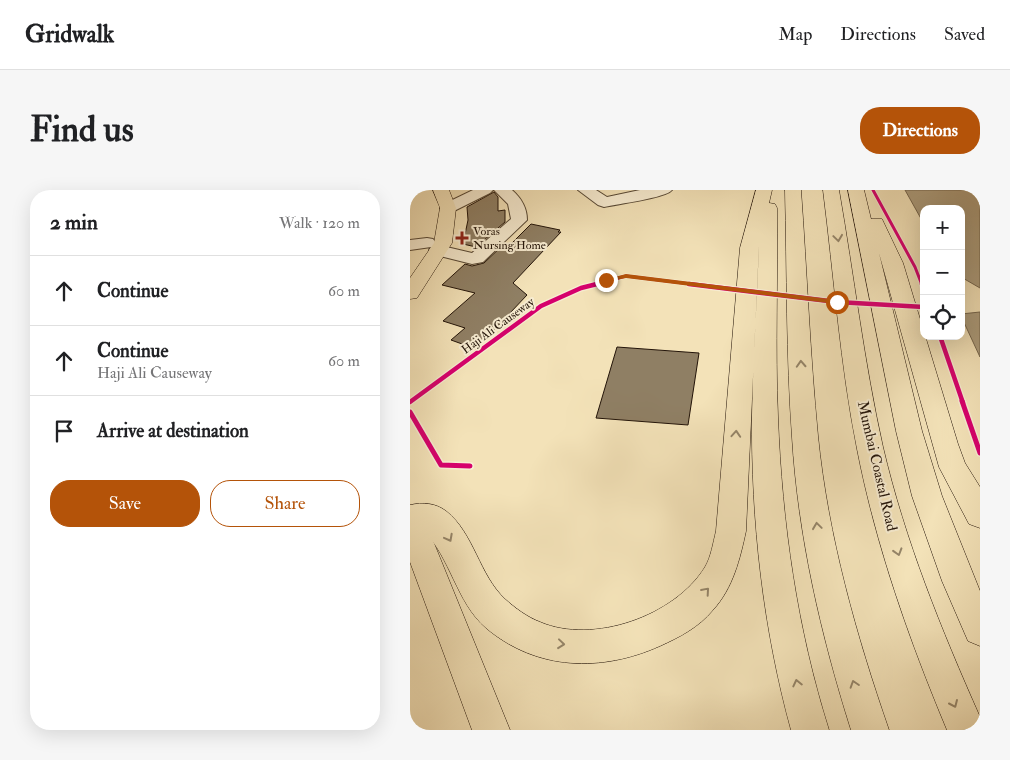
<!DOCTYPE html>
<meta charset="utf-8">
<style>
body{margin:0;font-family:"IM FELL Double Pica",serif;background:#f6f6f6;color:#202124}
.controls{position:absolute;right:15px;top:15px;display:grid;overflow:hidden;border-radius:10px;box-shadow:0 5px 20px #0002}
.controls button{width:45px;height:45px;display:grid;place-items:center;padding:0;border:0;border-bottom:1px solid #e0e0e0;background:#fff;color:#202124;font:25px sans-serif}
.stop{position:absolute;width:15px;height:15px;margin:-11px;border:4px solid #b45309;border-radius:50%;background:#fff}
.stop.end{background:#b45309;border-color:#fff;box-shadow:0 1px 5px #0008}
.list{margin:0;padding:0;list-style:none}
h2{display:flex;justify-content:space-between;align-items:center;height:65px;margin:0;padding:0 20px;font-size:21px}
h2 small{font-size:16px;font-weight:400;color:#757577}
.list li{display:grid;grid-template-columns:32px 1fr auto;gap:15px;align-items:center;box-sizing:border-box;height:70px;padding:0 20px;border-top:1px solid #e0e0e0}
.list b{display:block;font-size:19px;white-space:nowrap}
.list p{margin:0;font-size:16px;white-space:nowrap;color:#757577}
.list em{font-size:16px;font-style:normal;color:#757577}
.actions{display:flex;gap:10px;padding:15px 20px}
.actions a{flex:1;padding:11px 0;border:1px solid #b45309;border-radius:20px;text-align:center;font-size:18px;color:#b45309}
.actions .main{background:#b45309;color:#fff}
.icon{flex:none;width:28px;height:28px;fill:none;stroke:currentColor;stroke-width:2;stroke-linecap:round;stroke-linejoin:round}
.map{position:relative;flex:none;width:570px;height:540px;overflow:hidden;border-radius:20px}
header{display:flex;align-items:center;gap:30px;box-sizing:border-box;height:70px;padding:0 25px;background:#fff;border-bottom:1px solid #e0e0e0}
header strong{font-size:24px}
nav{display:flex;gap:28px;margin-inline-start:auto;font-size:18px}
.intro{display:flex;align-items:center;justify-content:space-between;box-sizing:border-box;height:120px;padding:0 30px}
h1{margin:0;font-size:35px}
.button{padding:12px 22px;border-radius:20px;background:#b45309;color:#fff;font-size:18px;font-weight:700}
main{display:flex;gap:30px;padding:0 30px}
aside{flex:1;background:#fff;border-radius:20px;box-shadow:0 5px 20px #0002}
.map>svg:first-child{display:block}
</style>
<header>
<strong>Gridwalk</strong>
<nav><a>Map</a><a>Directions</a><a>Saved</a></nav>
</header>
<div class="intro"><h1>Find us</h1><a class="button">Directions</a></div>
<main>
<aside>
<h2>2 min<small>Walk · 120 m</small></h2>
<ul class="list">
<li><svg class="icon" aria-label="ahead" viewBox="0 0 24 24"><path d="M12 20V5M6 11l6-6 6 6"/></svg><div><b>Continue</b></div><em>60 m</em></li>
<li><svg class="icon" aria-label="ahead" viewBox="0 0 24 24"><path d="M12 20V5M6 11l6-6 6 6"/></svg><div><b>Continue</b><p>Haji Ali Causeway</p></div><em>60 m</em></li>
<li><svg class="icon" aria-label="arrive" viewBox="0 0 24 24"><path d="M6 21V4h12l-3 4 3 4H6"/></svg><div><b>Arrive at destination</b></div></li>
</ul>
<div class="actions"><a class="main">Save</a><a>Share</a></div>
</aside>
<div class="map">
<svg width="570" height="540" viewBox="0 0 570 540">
<rect width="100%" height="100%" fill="#f3e2b8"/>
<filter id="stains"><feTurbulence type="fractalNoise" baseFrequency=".004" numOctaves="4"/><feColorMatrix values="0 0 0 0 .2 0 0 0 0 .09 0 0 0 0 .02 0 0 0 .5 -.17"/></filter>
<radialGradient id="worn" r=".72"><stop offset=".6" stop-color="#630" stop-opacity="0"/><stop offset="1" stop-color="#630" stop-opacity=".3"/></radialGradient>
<path fill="#ac9c7c" stroke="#75664e" d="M 495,0 L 570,0 L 570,98 L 551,87 L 551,19 L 514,19 L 514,34 Z
M 570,122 L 570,167 L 551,126 L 551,124 Z"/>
<path fill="#8f7f64" stroke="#231409" d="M 84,2 L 88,7 L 88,21 L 95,20 L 95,32 L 66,57 L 53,54 L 58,30 L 57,17 Z
M 121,34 L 150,40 L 148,42 L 151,42 L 103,93 L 117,105 L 66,159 L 41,150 L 55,138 L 33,131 L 65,103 L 32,95 L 55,74 L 62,76 L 74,73 L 94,54 L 94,61 Z
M 207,157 L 289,163 L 278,235 L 186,228 Z"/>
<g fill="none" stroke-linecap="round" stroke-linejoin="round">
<g stroke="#574835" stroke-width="2">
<path id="minor" d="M 63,0 L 83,0 L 80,3 L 44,21 L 32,21 L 30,18 L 32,15 Z
M 84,0 L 102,0 C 111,8 117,17 117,30 L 73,72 L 62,74 L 22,64 L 19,60 L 21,57 L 0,60 L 0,50 L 17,48 L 23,49 L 26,53 L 24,56 L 28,55 L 62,63 L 101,29 L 98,14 Z
M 168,0 L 186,0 L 197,7 L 230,0 L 262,0 C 256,8 207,14 194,17 L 188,15 Z"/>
</g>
<g stroke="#231409" stroke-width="1">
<path id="major" d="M 23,0 L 39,0 L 46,18 L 42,53 L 7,108 L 0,109 L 0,88 L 24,53 L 30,18 Z
M 0,317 L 11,321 L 15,331 L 100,540 L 62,540 L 0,372 Z"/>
</g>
<g stroke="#231409" stroke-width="1">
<path id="highway" d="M 346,0 L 362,0 L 359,13 L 365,14 L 367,18 C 368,87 365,157 368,227 C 372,333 387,439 419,540 L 381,540 C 353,438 341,331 342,225 C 343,168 347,112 349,55 L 336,341 C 330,369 323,398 303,420 C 289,437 270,447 250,456 C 192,482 127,481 76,438 C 46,412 41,368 13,340 L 0,343 L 0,315 C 13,312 25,313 36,321 C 64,343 69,385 95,409 C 105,418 117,427 130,432 C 183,455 265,426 295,377 C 301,367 303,353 306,341 L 330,58 Z
M 375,0 L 391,0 C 397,82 400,164 408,246 C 418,346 446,445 479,540 L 441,540 C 411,445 388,346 382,247 C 376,165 377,82 375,0 Z
M 413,0 L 429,0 C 444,86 454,172 473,257 C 495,351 531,439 570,527 L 570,540 L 537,540 C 499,449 466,356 447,259 C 430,174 424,86 413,0 Z
M 438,0 L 454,0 L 461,29 L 472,29 L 493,73 L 548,254 L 555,273 L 570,297 L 570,338 L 559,334 L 529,277 L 469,63 L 512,241 L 532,306 L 570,401 L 570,456 L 558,451 L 532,391 L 502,306 L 486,241 Z"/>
</g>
<use href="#minor" fill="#f7ecd1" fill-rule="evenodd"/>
<use href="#major" fill="#f3e2b8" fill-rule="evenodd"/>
<use href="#highway" fill="#f3e2b8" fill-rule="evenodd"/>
<g stroke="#f7ecd1" stroke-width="5">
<path id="cycleway-far2" d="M 463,0 L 505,77 L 512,95
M 182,95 L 216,86 L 289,95"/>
</g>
<g stroke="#f7ecd1" stroke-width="7">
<path id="cycleway-far1" d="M 279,94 L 427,112 L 514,117
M 512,94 L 514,100
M 530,146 L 553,213
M 0,212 L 131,116 L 171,98 L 187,94"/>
</g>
<g stroke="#f7ecd1" stroke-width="8">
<path id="cycleway" d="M 552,211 L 570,263
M 0,222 L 31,275 L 60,276"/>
</g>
<use href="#cycleway-far2" stroke="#d6006c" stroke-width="3"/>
<use href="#cycleway-far1" stroke="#d6006c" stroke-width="4.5"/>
<use href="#cycleway" stroke="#d6006c" stroke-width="5"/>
</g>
<defs><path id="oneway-chevron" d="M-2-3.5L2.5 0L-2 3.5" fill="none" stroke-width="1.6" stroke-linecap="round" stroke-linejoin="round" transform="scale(1.25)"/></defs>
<g stroke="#958569">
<use href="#oneway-chevron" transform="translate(428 48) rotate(82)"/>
<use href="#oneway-chevron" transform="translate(391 174) rotate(-93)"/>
<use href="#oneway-chevron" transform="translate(326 244) rotate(-86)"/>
<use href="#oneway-chevron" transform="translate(407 336) rotate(-98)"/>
<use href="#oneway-chevron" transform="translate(39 348) rotate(62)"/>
<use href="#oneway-chevron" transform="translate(488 362) rotate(73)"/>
<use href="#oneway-chevron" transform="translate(296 401) rotate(-49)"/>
<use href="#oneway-chevron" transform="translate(151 454) rotate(6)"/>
<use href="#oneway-chevron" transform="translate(387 493) rotate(-103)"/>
<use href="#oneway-chevron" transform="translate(444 494) rotate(-108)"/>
<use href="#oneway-chevron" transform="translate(544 514) rotate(66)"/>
</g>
<path fill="#b45309" d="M 216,84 L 427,110 L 430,112 L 427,114 L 216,88 L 196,92 L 193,90 Z"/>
<path fill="#8f2418" stroke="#f7ecd1" stroke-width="2" d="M49.5 40.5h5v5h5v5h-5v5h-5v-5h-5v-5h5z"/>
<g text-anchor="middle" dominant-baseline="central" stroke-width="4" stroke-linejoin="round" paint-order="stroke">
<g font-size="12" fill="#231409" stroke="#f7ecd1" text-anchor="start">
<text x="63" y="41">Voras<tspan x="63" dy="14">Nursing Home</tspan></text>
</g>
<g font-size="12" fill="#231409" stroke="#f7ecd1">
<text transform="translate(88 136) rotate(-36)">Haji Ali Causeway</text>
</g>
<g font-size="15" fill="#231409" stroke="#f7ecd1">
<text transform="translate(467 276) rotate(77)">Mumbai Coastal Road</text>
</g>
</g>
<rect width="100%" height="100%" filter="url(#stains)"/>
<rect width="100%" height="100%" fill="url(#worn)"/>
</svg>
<div class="controls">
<button>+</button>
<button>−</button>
<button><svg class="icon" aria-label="locate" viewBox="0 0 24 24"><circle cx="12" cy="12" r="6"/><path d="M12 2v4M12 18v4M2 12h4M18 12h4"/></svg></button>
</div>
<div class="stop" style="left:427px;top:112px"></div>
<div class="stop end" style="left:196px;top:90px"></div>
</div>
</main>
